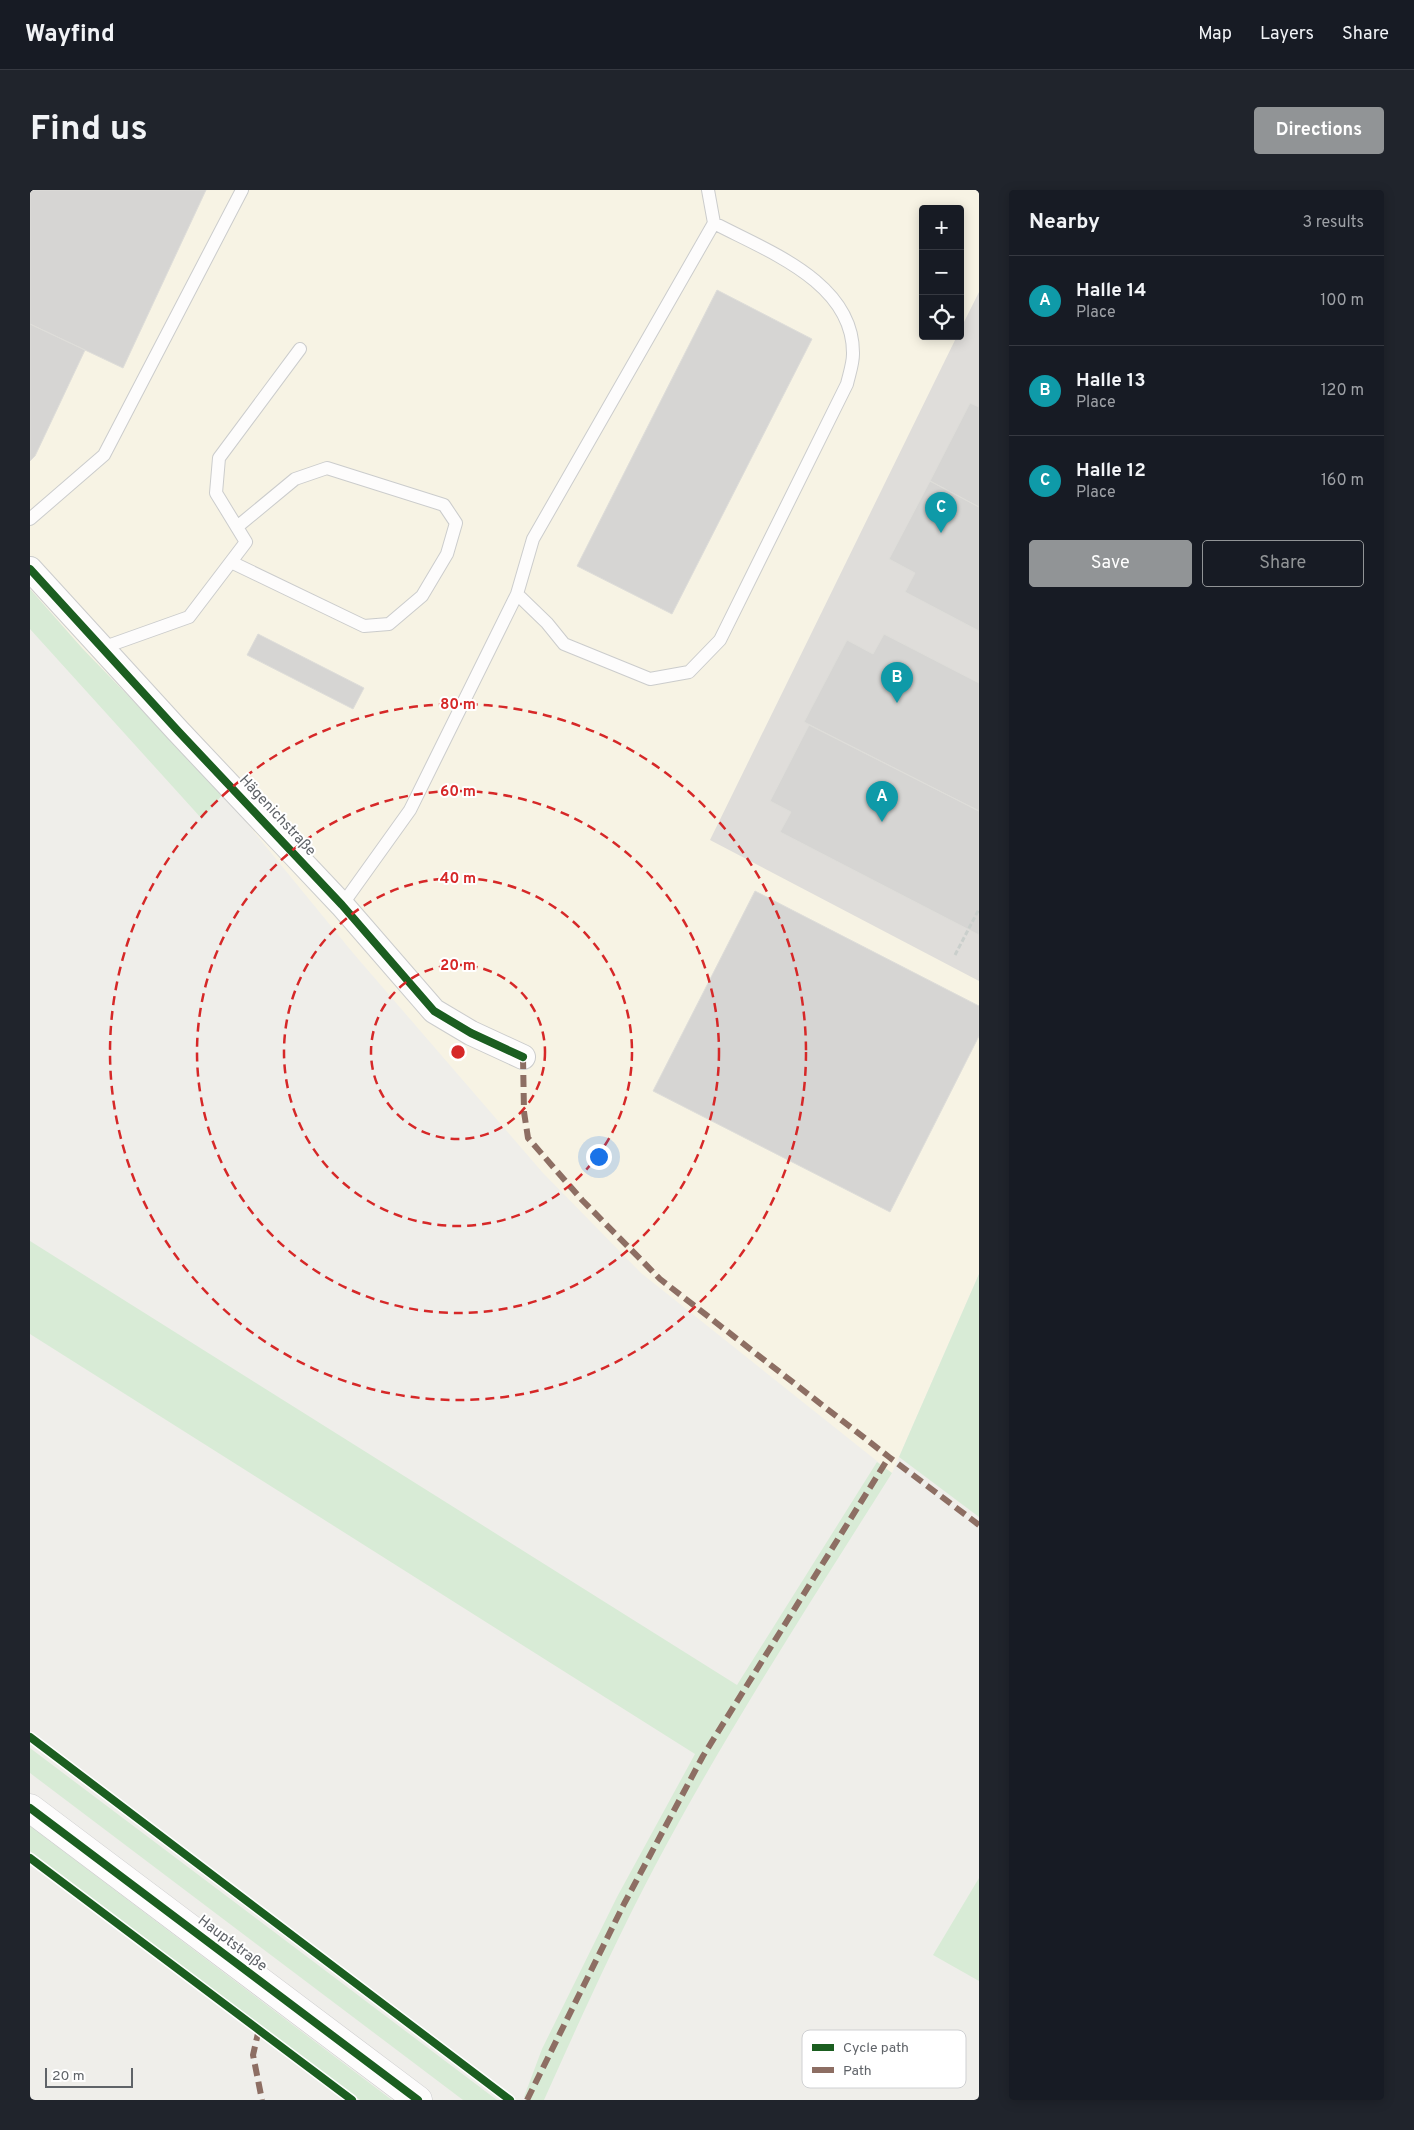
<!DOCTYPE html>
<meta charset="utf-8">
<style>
body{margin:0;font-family:Overpass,sans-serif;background:#20242c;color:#f1f3f6}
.controls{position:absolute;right:15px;top:15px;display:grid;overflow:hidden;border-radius:5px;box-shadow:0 2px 12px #0003}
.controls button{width:45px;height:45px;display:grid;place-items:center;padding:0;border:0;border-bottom:1px solid #363941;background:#171b24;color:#f1f3f6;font:25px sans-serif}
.scale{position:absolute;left:15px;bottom:12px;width:88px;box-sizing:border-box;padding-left:5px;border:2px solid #5f6368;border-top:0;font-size:14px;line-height:18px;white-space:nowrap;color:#5f6368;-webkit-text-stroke:4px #fff;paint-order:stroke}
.you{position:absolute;left:568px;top:966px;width:18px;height:18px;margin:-12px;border:4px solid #fff;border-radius:50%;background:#1a73e8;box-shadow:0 0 0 8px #1a73e833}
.badge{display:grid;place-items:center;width:32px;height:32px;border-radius:50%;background:#919496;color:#fff;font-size:16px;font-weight:700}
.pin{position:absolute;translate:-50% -41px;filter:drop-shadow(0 1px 2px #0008)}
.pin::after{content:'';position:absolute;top:26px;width:18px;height:15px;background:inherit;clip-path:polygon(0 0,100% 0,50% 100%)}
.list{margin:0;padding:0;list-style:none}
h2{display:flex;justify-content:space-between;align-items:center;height:65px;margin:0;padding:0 20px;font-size:21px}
h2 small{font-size:16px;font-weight:400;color:#9ea1a6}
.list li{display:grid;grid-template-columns:32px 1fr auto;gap:15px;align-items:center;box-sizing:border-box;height:90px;padding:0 20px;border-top:1px solid #363941}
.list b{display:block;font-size:19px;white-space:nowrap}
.list p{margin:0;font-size:16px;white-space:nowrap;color:#9ea1a6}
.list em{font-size:16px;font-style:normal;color:#9ea1a6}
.actions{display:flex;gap:10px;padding:15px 20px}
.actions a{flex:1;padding:11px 0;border:1px solid #919496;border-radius:5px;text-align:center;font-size:18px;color:#919496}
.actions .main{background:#919496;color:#fff}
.icon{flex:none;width:28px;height:28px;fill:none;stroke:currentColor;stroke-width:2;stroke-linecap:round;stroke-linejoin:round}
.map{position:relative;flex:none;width:949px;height:1910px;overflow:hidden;border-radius:5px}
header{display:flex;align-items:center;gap:30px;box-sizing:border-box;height:70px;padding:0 25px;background:#171b24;border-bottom:1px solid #363941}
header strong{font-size:24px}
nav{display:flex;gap:28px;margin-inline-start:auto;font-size:18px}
.intro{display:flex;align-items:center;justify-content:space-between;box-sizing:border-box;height:120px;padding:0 30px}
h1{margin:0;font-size:35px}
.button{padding:12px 22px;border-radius:5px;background:#919496;color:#fff;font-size:18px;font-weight:700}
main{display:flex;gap:30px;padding:0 30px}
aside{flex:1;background:#171b24;border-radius:5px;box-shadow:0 2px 12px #0003}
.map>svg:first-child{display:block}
</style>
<header>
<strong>Wayfind</strong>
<nav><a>Map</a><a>Layers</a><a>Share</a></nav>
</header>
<div class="intro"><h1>Find us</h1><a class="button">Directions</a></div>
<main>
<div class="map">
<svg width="949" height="1910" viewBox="0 0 949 1910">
<rect width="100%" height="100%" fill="#efeeea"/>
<path fill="#f7f3e4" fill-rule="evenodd" d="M 0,0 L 949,0 L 949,1084 L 862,1283 L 611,1083 L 513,983 L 323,763 L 193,604 L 52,458 L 0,399 ZM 893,19 L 930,19 L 930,146 L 893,146 Z"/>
<path fill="#dfddda" d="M 949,102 L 949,791 L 680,650 L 927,146 L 930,146 L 930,140 Z"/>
<path fill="#d8ebd6" d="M 0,399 L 52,458 L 193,604 L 172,629 L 0,439 Z
M 0,1051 L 707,1495 L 847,1272 L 862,1283 C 780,1413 696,1542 624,1678 C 584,1754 549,1832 514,1910 L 498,1910 L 494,1907 L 512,1859 L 587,1707 L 665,1564 L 0,1144 Z
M 949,1084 L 949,1327 L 869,1267 Z
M 0,1558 L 467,1910 L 433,1910 L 0,1583 Z
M 0,1636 L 362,1910 L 330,1910 L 0,1661 Z
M 949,1688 L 949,1791 L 903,1765 Z"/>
<path fill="#d6d5d3" stroke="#deddd9" d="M 0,0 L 176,0 L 93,178 L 0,134 Z
M 687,100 L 782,149 L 642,424 L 547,376 Z
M 0,134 L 55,160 L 5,266 L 0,271 Z
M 940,213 L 949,217 L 949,317 L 900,291 Z
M 900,291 L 949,317 L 949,441 L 875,402 L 885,383 L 859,369 Z
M 228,444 L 334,498 L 323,519 L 217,465 Z
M 854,444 L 949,493 L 949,621 L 774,532 L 817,450 L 843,464 Z
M 779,535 L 949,621 L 949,745 L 750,642 L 761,622 L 740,611 Z
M 725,701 L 949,816 L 949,846 L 860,1022 L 623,901 Z"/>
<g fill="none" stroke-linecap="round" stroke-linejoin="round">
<g stroke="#cbcccc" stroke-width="14">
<path id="lane" d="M 678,0 L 684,33 L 503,349 L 487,404 L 517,433 L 534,454 L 620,489 L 659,482 L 690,450 L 817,194 C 819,185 823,174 823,164 C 824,92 737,61 684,33
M 0,329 L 74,265 L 212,0
M 201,372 L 334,436 L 359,434 L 392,406 L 417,364 L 426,333 L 414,315 L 297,278 L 265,289 L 207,337
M 72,458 L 159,427 L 216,352 L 186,303 L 189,268 L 270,159
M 312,715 L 380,620 L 487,404"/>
</g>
<g stroke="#cbcccc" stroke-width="26">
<path id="street" d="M 0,379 L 148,541 L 312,715 L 404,821 L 441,843 L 493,867"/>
</g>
<g stroke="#cacacb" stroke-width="29">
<path id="secondary" d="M 0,1618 L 388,1910"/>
</g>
<path stroke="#cacfcc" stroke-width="3" stroke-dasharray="5 2.5" stroke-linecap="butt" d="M 925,765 L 949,719"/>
<use href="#lane" stroke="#fdfcfc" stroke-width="12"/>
<use href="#street" stroke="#fdfcfc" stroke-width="24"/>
<use href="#secondary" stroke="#fdfcfc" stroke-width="28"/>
<path stroke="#8d6e63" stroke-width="6" stroke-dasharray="12 6" stroke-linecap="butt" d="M 493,867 L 494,922 L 498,948 L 552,1010 L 630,1089 L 859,1267 L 949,1335
M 229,1839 L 223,1865 L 232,1910
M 497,1910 L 594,1714 L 673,1566 L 859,1267"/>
<g stroke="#fff" stroke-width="11">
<path id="cycleway" d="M 0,379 L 148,541 L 312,715 L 404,821 L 441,843 L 493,867
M 0,1547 L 480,1910
M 0,1618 L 388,1910
M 0,1668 L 322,1910"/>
</g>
<use href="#cycleway" stroke="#1b5e20" stroke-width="8"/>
</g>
<g fill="none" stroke="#d62828" stroke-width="2.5" stroke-dasharray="9 6">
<circle cx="428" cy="862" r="87"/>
<circle cx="428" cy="862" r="174"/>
<circle cx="428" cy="862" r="261"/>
<circle cx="428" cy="862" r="348"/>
</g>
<g text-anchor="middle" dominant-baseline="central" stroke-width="4" stroke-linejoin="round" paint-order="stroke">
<g font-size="15" fill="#5f6368" stroke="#fff">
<text transform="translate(247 626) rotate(47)">Hägenichstraße</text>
<text transform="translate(202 1754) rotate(37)">Hauptstraße</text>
</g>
</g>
<rect x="772" y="1840" width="164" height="58" rx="8" fill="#fff" stroke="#cfd0d2" stroke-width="1"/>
<rect x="782" y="1854" width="22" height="7" fill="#1b5e20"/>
<rect x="782" y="1877" width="22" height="6" fill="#8d6e63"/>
<g font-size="14" fill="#5f6368">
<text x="813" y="1862">Cycle path</text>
<text x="813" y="1885">Path</text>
</g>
<circle cx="428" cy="862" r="8" fill="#d62828" stroke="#fff" stroke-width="2.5"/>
<g font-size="15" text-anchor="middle" font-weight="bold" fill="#d62828" stroke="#fff" stroke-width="4" stroke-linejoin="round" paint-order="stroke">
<text x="428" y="519">80 m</text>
<text x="428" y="606">60 m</text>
<text x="428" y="693">40 m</text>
<text x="428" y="780">20 m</text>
</g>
</svg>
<div class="controls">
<button>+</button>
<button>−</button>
<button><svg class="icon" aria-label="locate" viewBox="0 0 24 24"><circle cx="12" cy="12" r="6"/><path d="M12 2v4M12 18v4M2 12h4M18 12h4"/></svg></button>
</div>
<div class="scale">20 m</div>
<div class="you"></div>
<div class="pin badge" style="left:852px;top:632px;background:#0f9aa8">A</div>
<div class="pin badge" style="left:867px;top:513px;background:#0f9aa8">B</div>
<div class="pin badge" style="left:911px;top:343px;background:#0f9aa8">C</div>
</div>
<aside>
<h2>Nearby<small>3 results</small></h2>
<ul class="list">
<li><span class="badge" style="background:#0f9aa8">A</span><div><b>Halle 14</b><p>Place</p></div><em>100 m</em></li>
<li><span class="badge" style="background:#0f9aa8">B</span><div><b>Halle 13</b><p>Place</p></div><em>120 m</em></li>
<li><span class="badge" style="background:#0f9aa8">C</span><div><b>Halle 12</b><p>Place</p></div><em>160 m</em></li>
</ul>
<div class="actions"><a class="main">Save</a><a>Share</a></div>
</aside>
</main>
